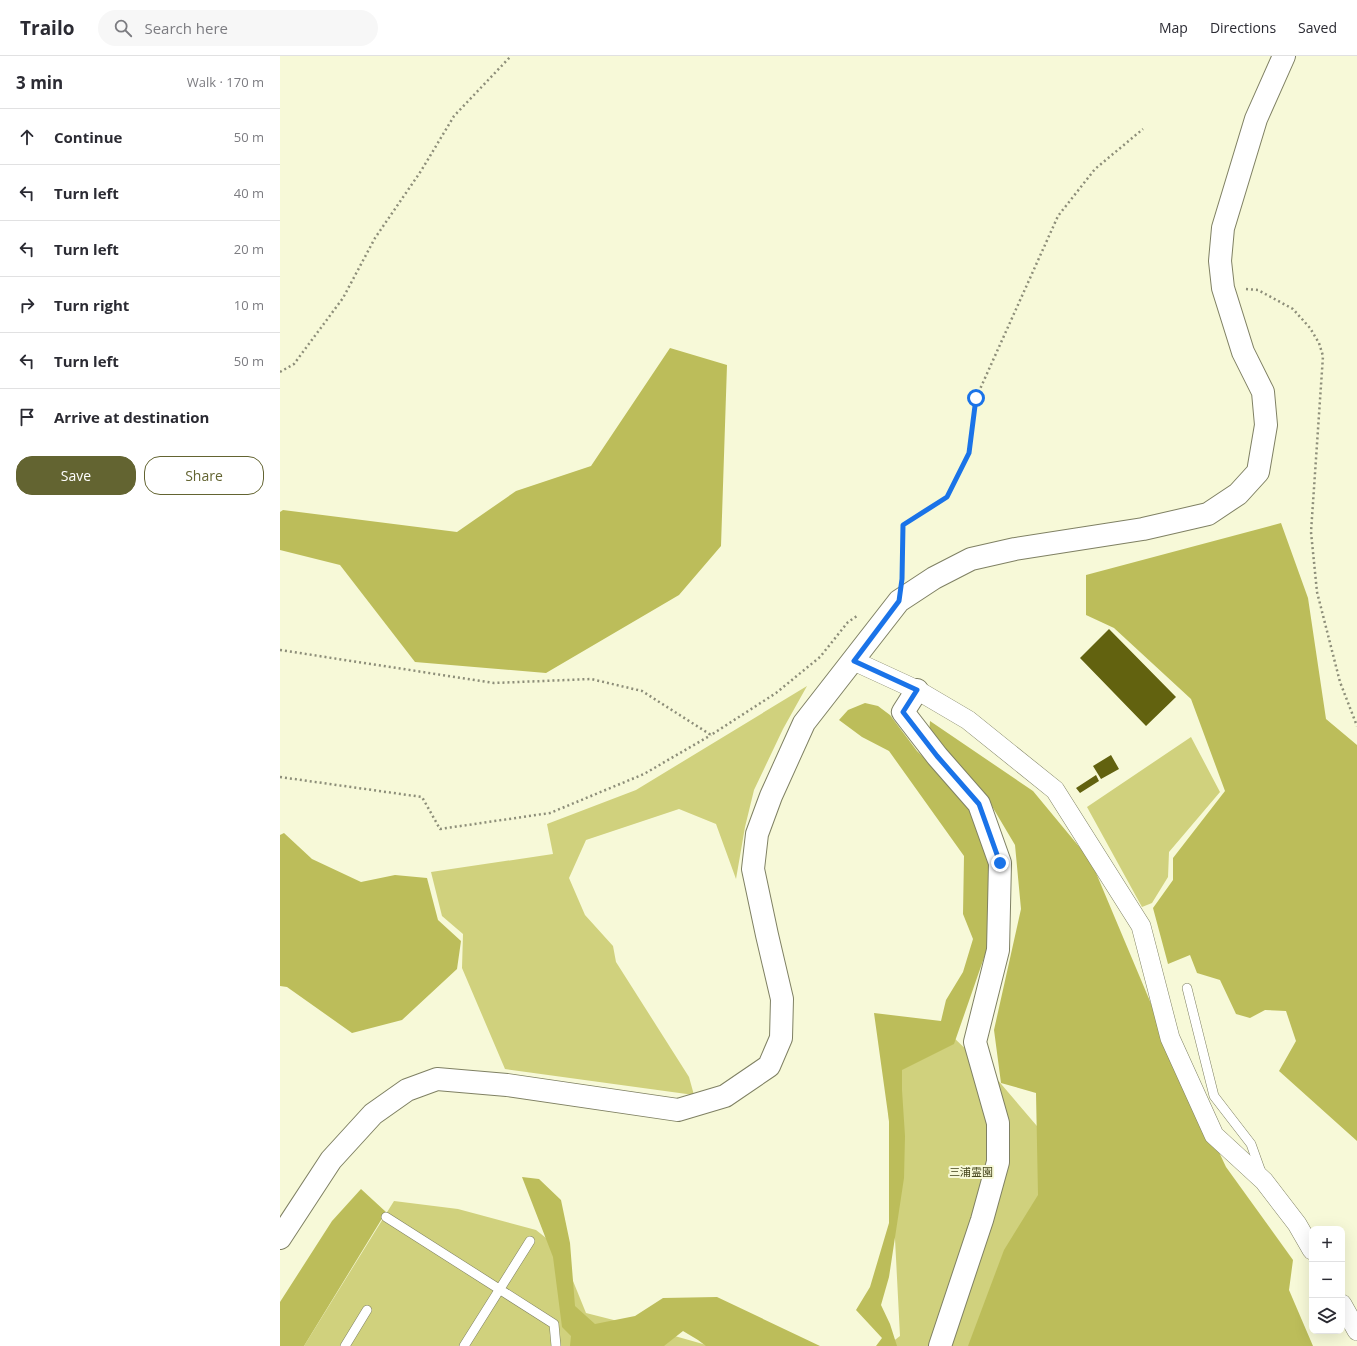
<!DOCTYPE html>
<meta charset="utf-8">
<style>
body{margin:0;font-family:"Open Sans","Noto Sans JP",sans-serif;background:#f7f7f7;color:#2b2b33}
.controls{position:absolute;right:12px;bottom:12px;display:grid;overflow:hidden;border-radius:8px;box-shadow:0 4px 16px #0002}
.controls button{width:36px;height:36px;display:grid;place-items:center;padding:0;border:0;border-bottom:1px solid #e1e1e2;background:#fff;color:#2b2b33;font:20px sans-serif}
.stop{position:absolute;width:12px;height:12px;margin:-9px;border:3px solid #1a73e8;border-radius:50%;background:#fff}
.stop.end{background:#1a73e8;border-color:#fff;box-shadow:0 1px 4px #0008}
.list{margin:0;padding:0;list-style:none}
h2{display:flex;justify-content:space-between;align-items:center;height:52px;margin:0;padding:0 16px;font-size:17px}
h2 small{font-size:13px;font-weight:400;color:#7c7c81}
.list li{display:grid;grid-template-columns:26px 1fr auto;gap:12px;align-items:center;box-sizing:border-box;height:56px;padding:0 16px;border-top:1px solid #e1e1e2}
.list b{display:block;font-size:15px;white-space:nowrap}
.list em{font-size:13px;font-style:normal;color:#7c7c81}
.actions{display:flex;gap:8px;padding:12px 16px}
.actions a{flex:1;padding:9px 0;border:1px solid #636431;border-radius:16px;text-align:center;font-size:14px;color:#636431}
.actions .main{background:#636431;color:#fff}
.icon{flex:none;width:22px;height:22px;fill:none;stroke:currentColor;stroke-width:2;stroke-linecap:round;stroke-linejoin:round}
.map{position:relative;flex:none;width:1077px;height:1290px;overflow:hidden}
header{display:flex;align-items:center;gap:24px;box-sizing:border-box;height:56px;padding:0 20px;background:#fff;border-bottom:1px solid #e1e1e2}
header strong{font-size:19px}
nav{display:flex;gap:22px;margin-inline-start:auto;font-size:14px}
.search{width:280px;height:36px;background:#f7f7f7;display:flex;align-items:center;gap:10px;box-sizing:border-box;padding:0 14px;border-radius:22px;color:#7c7c81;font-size:15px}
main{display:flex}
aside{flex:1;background:#fff}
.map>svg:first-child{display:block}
</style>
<header>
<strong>Trailo</strong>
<div class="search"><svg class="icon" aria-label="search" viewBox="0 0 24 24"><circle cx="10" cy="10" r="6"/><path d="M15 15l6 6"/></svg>Search here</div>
<nav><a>Map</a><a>Directions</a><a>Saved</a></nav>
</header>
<main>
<aside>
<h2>3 min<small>Walk · 170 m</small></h2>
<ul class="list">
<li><svg class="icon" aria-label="ahead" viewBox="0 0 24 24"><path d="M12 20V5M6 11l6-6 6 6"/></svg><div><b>Continue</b></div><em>50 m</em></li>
<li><svg class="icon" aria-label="left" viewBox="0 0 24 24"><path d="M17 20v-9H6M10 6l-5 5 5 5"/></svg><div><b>Turn left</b></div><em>40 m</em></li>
<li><svg class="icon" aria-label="left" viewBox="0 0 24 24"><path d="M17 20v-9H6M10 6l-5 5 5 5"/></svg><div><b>Turn left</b></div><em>20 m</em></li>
<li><svg class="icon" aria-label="right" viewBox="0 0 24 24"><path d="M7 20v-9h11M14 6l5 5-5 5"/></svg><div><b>Turn right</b></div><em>10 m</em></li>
<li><svg class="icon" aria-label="left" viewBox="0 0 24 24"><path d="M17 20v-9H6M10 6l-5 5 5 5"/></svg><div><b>Turn left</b></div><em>50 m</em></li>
<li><svg class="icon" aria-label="arrive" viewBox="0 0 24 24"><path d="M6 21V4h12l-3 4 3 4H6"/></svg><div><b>Arrive at destination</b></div></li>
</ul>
<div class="actions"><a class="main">Save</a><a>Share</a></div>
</aside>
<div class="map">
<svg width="1077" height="1290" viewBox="0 0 1077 1290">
<rect width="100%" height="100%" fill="#f7f9d8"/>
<path fill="#d0d17d" d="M 527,630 L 503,673 L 474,734 L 465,771 L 456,823 L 436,768 L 399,753 L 306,784 L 289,822 L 305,859 L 333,890 L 336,906 L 409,1021 L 414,1039 L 225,1013 L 182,912 L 183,878 L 162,860 L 151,816 L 273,798 L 267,768 L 356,734 Z
M 911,681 L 940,736 L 889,796 L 888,821 L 872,847 L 862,851 L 807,751 Z
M 672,980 L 716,1022 L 774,1090 L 759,1211 L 698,1290 L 607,1290 L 620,1280 L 606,1008 Z
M 114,1145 L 178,1153 L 256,1174 L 280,1193 L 306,1257 L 377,1275 L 430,1290 L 24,1290 Z"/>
<path fill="#bcbd5a" d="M 390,292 L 447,309 L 441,490 L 399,539 L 266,617 L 135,606 L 60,509 L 0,494 L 0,456 L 3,454 L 177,476 L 236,435 L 311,410 Z
M 1001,467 L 1028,542 L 1046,663 L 1077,689 L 1077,1085 L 999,1015 L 1016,985 L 1006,955 L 985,954 L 970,962 L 956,958 L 940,924 L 917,917 L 910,899 L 888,908 L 873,852 L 893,824 L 893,802 L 945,735 L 911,643 L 834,572 L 806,559 L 806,519 Z
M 585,647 L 598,650 L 610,659 L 637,695 L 660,717 L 689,752 L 711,814 L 707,893 L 674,988 L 622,1014 L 622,1034 L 625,1080 L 624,1122 L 609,1221 L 601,1249 L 610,1268 L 617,1290 L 596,1290 L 602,1282 L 576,1254 L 590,1231 L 609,1167 L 609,1065 L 594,957 L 661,965 L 666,944 L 683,916 L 693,883 L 683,858 L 684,800 L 609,695 L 582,681 L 559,664 L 568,654 Z
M 650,665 L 753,735 L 811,805 L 888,988 L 946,1111 L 1013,1204 L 1009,1234 L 1033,1290 L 688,1290 L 724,1194 L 758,1139 L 756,1037 L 721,1027 L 714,974 L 741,853 L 735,789 L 703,735 L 649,680 Z
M 4,777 L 32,803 L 81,826 L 115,819 L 147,822 L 158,864 L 181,885 L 177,913 L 122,964 L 72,977 L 7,931 L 0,930 L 0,779 Z
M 242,1121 L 259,1123 L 281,1144 L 290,1187 L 295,1250 L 315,1268 L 355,1260 L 383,1242 L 437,1241 L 540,1290 L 426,1290 L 418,1284 L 403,1275 L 384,1290 L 290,1290 L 291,1280 L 282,1271 L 273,1201 Z
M 81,1133 L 106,1156 L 24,1290 L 0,1290 L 0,1246 L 52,1165 Z"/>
<path fill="#62620f" d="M 829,573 L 896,641 L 866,670 L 800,602 Z
M 831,699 L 839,713 L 821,723 L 813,710 Z
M 816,719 L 819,725 L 800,737 L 796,732 Z"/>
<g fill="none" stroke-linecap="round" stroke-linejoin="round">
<g stroke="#7f8063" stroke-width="10">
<path id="service" d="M 907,932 L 934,1040 L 971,1088 L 981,1116
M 106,1161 L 274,1268 L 276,1290
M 65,1290 L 87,1254
M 184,1290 L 250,1185"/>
</g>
<g stroke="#7f8063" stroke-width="20">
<path id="minor" d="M 574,605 L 637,634 L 688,664 L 775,734 L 861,870 L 890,982 L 934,1079 L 984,1125 L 1017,1168 L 1032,1194
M 1062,1248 L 1077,1275"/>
</g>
<g stroke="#7f8063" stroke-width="24">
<path id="tertiary" d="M 637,634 L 623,656 L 657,700 L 699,748 L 720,807 L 718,894 L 695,986 L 718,1067 L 718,1106 L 702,1164 L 660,1290
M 0,1182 L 51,1104 L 93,1058 L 127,1034 L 157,1023 L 227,1029 L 398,1054 L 445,1040 L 489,1010 L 501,982 L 502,943 L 487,879 L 473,813 L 477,778 L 491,740 L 524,667 L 619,545 L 654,522 L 691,503 L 735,493 L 863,473 L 928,458 L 958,438 L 978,416 L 986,369 L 983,336 L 963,296 L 943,232 L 940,205 L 943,172 L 976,63 L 1004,0"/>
</g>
<path stroke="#8d8e79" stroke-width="2.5" stroke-dasharray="2 3" stroke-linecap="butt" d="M 966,233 L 978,234 L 1013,253 L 1030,272 L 1039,287 L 1043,300 L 1031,476 L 1037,536 L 1060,626 L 1077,670
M 0,316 L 14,308 L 63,242 L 95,182 L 141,115 L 174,60 L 231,0
M 622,516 L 623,469 L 667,441 L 689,397 L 696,342 L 778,160 L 815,113 L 863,73
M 0,594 L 214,627 L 311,623 L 362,635 L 431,679 L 496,637 L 540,601 L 568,566 L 577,560
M 0,721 L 142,741 L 160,773 L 270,757 L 364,718 L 431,679"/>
<use href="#service" stroke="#fff" stroke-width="9"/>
<use href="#minor" stroke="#fff" stroke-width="19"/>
<use href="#tertiary" stroke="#fff" stroke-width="22"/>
</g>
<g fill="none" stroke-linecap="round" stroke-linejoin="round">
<path stroke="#1a73e8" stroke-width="5" d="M 696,342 L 689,397 L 667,441 L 623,469 L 622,523 L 619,545 L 574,605 L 637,634 L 623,656 L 657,700 L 699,748 L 720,807"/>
</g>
<g text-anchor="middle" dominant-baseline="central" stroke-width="4" stroke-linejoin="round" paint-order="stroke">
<g font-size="11" fill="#44441a" stroke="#f7f9d8">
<text x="691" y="1115">三浦霊園</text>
</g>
</g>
</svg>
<div class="controls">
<button>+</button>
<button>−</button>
<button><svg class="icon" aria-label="layers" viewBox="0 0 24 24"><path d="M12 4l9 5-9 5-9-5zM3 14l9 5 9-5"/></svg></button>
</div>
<div class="stop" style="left:696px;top:342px"></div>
<div class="stop end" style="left:720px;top:807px"></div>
</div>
</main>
